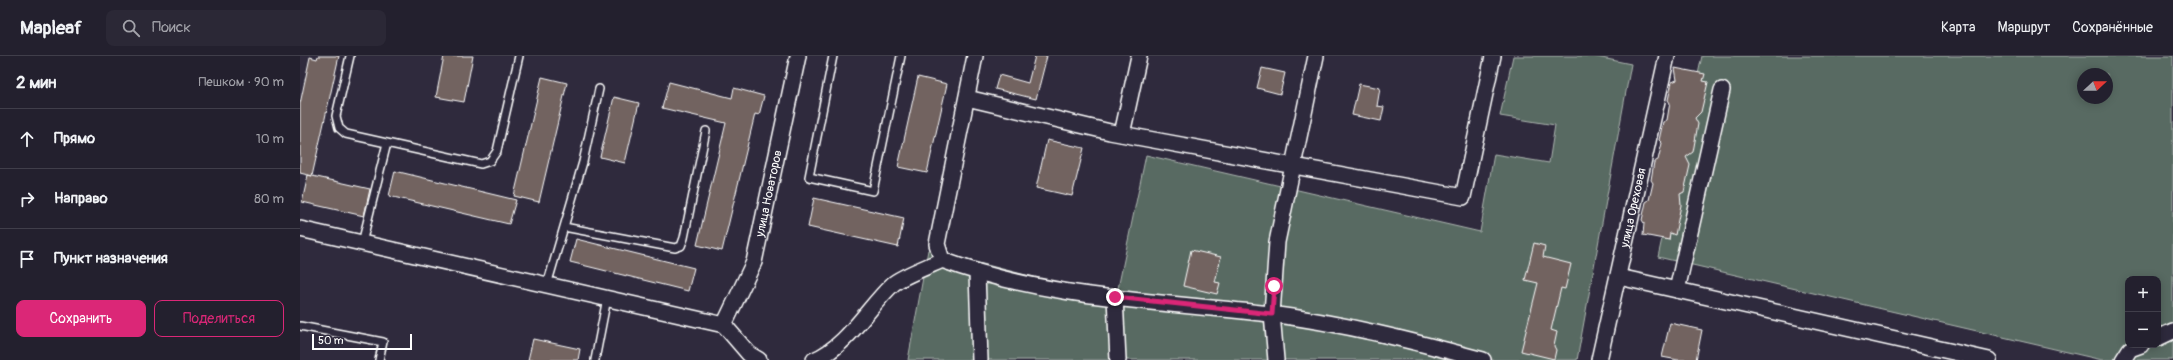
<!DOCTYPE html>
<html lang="ru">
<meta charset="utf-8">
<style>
body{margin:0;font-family:Pangolin,sans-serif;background:#2b2836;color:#f1f3f6}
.controls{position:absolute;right:12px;bottom:12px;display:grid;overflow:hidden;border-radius:8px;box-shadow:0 2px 10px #0003}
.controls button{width:36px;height:36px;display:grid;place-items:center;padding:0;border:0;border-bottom:1px solid #403e4a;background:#23202e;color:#f1f3f6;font:20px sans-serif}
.compass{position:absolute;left:1777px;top:12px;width:36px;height:36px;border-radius:50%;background:#23202e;box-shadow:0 2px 10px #0003;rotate:68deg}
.scale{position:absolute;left:12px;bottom:10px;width:100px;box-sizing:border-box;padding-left:4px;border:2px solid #fff;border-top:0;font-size:11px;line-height:14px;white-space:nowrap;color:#fff;-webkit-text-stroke:3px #2f2a3d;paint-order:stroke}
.stop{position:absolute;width:12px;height:12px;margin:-9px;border:3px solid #db2777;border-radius:50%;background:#fff}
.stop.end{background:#db2777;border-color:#fff;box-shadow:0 1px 4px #0008}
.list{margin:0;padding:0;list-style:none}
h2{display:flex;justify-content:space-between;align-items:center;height:52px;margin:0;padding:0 16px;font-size:17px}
h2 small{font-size:13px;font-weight:400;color:#a3a3aa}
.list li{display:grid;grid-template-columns:26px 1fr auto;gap:12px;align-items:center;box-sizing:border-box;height:60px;padding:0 16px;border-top:1px solid #403e4a}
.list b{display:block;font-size:15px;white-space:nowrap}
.list em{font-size:13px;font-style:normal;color:#a3a3aa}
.actions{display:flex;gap:8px;padding:12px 16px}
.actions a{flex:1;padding:9px 0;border:1px solid #db2777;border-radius:8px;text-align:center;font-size:14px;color:#db2777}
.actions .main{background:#db2777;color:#fff}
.icon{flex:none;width:22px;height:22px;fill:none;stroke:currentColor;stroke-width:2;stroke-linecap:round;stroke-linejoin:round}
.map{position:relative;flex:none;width:1873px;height:304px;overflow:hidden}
header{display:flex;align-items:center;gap:24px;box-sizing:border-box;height:56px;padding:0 20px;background:#23202e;border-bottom:1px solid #403e4a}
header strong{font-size:19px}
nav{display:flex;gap:22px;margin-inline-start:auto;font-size:14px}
.search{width:280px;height:36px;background:#2b2836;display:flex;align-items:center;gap:10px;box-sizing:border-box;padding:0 14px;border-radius:8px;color:#a3a3aa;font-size:15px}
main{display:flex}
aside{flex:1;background:#23202e}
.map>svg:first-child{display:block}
</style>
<header>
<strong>Mapleaf</strong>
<div class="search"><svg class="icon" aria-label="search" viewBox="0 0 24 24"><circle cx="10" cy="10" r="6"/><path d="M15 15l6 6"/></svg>Поиск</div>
<nav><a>Карта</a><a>Маршрут</a><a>Сохранённые</a></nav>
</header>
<main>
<aside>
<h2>2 мин<small>Пешком · 90 m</small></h2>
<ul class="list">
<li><svg class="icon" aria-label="ahead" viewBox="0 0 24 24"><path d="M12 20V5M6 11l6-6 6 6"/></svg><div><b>Прямо</b></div><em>10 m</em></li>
<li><svg class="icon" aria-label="right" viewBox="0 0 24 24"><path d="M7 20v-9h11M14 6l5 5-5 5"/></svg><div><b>Направо</b></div><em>80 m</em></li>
<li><svg class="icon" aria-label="arrive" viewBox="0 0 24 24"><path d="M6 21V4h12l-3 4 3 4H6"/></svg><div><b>Пункт назначения</b></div></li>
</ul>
<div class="actions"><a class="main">Сохранить</a><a>Поделиться</a></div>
</aside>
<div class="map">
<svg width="1873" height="304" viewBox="0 0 1873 304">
<rect width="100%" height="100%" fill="#2f2a3d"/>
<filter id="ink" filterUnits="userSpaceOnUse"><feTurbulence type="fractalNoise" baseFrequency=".025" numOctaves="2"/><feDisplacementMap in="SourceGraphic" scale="8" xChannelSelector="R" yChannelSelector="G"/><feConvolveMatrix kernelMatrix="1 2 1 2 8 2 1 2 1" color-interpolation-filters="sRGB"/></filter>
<g filter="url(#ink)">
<path fill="#596b62" stroke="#acb5b0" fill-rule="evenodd" d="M 1213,0 L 1292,0 L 1331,8 L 1277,304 L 608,304 L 628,194 L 816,242 L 846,99 L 1180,176 L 1194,98 L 1249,107 L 1255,69 L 1200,60 Z
M 1402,0 L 1873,0 L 1873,304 L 1802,304 L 1358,201 ZM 1783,18 L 1807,18 L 1807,42 L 1783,42 ZM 1828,223 L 1858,223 L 1858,289 L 1828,289 Z"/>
<path fill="#726360" stroke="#fff" d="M 18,0 L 39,0 L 12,120 L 0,117 L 0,48 L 10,1 L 17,3 Z
M 144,0 L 173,0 L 164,46 L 136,41 Z
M 735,0 L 747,0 L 736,43 L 695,33 L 699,19 L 728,27 Z
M 962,12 L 985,17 L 980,38 L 957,32 Z
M 1375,12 L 1405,18 L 1403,25 L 1408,26 L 1401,56 L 1395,62 L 1398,68 L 1393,96 L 1386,101 L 1390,109 L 1384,136 L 1380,138 L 1381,149 L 1375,179 L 1370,177 L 1369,184 L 1343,179 L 1344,167 L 1342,164 L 1346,146 L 1349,144 L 1353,127 L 1351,124 L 1354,106 L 1358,104 L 1362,87 L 1359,84 L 1363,66 L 1367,64 L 1369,52 L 1370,47 L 1368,44 L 1372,26 L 1377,24 Z
M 242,21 L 267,27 L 239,146 L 214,140 Z
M 618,21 L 647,28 L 627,117 L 598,111 Z
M 369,26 L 432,42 L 434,32 L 464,40 L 459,59 L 455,58 L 422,195 L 397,189 L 426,67 L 362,52 Z
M 1059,28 L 1080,32 L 1077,50 L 1084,51 L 1081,65 L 1052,59 Z
M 314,41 L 339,47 L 325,107 L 300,101 Z
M 747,84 L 784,92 L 772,140 L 736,132 Z
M 95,115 L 216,144 L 209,168 L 89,140 Z
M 8,119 L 70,133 L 64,160 L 2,146 Z
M 514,142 L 604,162 L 598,191 L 508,171 Z
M 276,183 L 394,212 L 388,235 L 270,206 Z
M 1234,187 L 1245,190 L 1243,201 L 1271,208 L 1265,233 L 1261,232 L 1251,274 L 1257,276 L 1254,290 L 1256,294 L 1254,303 L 1221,295 L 1238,227 L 1225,224 Z
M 891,194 L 921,201 L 915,226 L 920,227 L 917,238 L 883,230 Z
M 1370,267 L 1402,274 L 1396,304 L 1378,304 L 1362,301 Z
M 233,283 L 280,293 L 278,304 L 228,304 Z"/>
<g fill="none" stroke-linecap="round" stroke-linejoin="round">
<g stroke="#fff" stroke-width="10">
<path id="lane" d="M 50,0 L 36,60 L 39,72 L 46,78 L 181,108 L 190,105 L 197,95 L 219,0
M 533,0 L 509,121 L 573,135 L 601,0
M 264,171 L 375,192 L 381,190 L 384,182 L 406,75
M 62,187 L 87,87
M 247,229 L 283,106 L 299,33
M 0,270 L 83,286 L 79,304
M 295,304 L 307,242"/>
</g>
<g stroke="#fff" stroke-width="18">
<g id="street">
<path d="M 667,42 L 810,76 L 1163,141 L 1193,0"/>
<path d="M 822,78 L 839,0"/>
<path d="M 0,173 L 424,269 L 449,298 L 459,304"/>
<path d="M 642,204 L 637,188 L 675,0"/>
<path d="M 677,217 L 680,304"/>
<path d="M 1319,221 L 1689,304"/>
<path d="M 1377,234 L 1422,34"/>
<path d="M 815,241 L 818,304"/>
<path id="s1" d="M 424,269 L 454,206 L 498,0"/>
<path d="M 1858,282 L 1873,275"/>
<path d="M 514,304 C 548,290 567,252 593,228 C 602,220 630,210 642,204 C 746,243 860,245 970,258 C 1042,267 1113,285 1183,304"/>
<path d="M 976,304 L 972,258 L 977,186 L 1016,0"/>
<path id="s2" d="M 1299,304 L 1367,0"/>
<path d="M 1823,304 L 1830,293 L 1841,289"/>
</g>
</g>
<use href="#lane" stroke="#2f2a3d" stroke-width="7"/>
<use href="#street" stroke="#2f2a3d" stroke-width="15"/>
</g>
</g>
<g fill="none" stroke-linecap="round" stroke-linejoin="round" filter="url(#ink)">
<path stroke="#db2777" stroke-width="5" d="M 815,241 L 972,258 L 974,230"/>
</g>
<g text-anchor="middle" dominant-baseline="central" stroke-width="3" stroke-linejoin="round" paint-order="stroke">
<g font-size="12" fill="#fff" stroke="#2f2a3d">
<text stroke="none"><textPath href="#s1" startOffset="140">улица Новаторов</textPath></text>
<text stroke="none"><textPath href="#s2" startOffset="156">улица Ореховая</textPath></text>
</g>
</g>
</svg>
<div class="controls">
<button>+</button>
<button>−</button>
</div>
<svg class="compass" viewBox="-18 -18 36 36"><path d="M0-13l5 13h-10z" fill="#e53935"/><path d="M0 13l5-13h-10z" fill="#a3a3aa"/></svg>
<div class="scale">50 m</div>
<div class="stop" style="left:974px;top:230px"></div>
<div class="stop end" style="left:815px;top:241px"></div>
</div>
</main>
